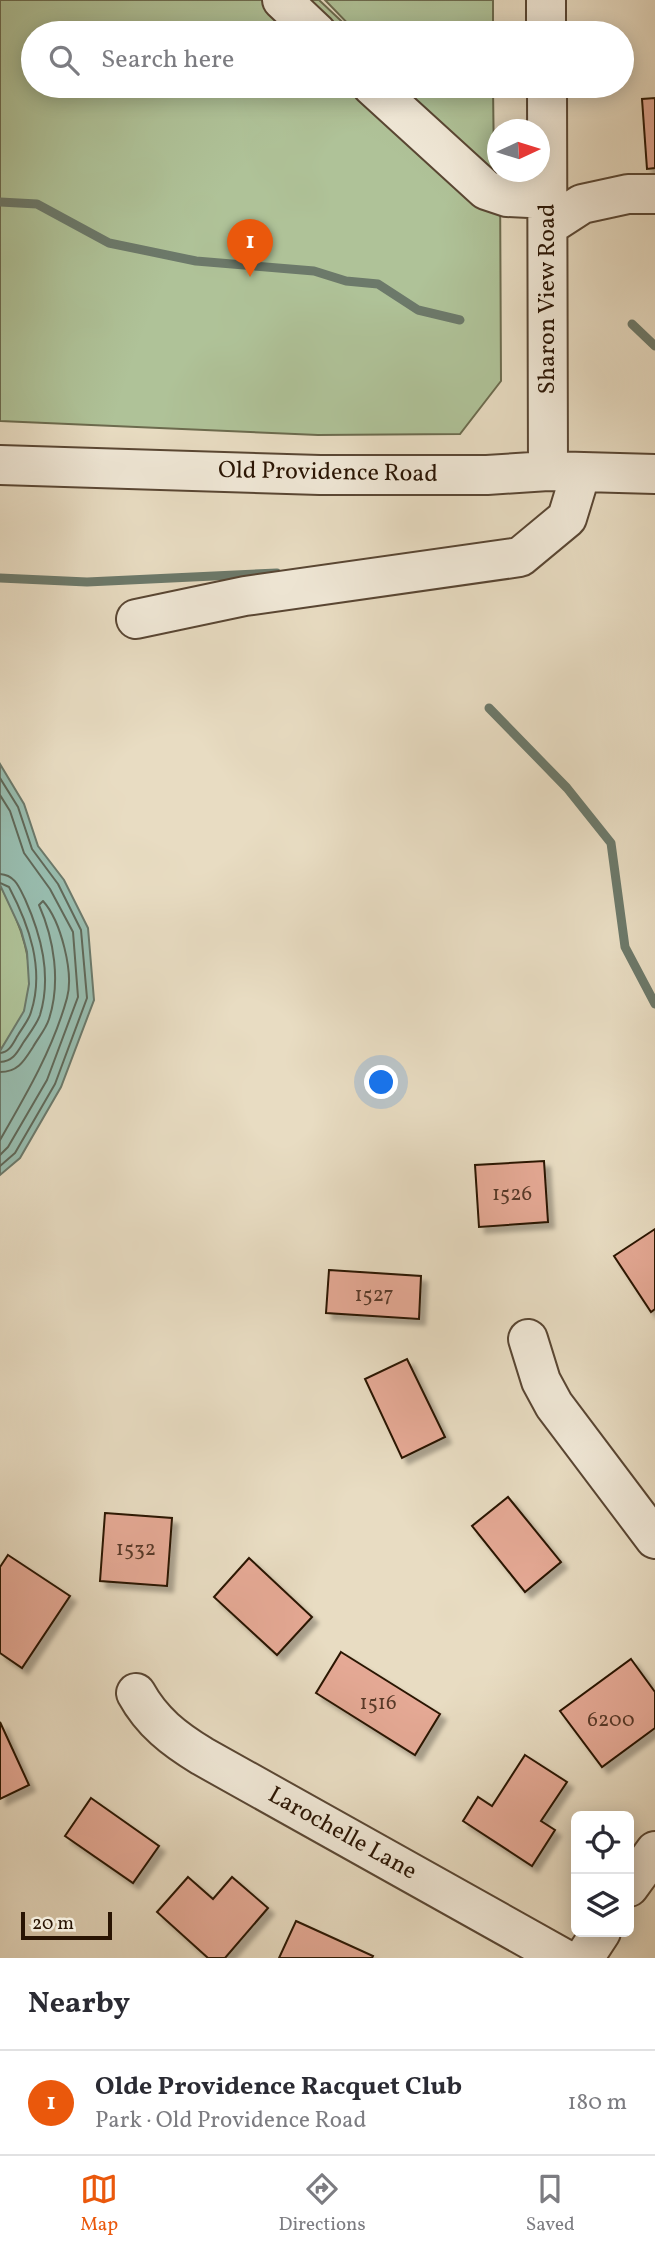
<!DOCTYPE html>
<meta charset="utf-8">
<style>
body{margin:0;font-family:Vollkorn,serif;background:#f7f7f7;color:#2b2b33}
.controls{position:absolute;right:21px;bottom:21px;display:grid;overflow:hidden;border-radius:10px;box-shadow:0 4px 18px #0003}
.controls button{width:63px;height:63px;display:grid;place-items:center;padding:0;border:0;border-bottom:2px solid #e1e1e2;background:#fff;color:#2b2b33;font:35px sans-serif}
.compass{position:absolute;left:487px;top:119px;width:63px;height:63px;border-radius:50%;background:#fff;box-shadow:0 4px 18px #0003;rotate:86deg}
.scale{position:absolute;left:21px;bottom:18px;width:91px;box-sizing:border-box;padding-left:7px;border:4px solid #291403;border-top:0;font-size:19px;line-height:24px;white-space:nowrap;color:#291403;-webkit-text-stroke:5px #f0e8d7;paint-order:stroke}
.you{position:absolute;left:382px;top:1083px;width:24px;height:24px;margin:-18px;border:5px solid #fff;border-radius:50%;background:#1a73e8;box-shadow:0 0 0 10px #1a73e833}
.badge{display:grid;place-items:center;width:46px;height:46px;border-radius:50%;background:#ea580c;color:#fff;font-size:23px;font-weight:700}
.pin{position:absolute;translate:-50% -58px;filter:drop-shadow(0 2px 4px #0008)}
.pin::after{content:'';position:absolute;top:37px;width:24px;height:21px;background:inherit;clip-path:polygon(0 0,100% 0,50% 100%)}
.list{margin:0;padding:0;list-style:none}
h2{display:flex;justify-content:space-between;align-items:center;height:91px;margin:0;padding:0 28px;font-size:30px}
h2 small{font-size:23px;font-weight:400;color:#7c7c81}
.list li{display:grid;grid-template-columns:46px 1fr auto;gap:21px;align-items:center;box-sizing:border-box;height:105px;padding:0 28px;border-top:2px solid #e1e1e2}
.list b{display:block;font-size:26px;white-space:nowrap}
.list p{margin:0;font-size:23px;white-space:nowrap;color:#7c7c81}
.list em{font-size:23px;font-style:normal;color:#7c7c81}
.icon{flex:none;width:38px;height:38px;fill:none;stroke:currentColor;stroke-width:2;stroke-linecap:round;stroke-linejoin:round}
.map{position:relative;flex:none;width:655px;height:1958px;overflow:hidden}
.search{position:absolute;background:#fff;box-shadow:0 4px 18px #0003;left:21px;right:21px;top:21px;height:77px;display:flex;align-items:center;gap:18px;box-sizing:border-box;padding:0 24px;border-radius:38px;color:#7c7c81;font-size:26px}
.sheet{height:196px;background:#fff}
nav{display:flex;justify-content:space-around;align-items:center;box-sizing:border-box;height:98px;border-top:2px solid #e1e1e2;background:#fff;font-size:19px;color:#7c7c81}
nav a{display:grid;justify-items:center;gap:4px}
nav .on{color:#ea580c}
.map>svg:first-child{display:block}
</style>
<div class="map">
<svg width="655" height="1958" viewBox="0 0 655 1958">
<defs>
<filter id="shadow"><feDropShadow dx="6" dy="6" stdDeviation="2" flood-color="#0004"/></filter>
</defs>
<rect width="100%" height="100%" fill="#e8dcc2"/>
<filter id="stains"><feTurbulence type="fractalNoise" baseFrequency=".00286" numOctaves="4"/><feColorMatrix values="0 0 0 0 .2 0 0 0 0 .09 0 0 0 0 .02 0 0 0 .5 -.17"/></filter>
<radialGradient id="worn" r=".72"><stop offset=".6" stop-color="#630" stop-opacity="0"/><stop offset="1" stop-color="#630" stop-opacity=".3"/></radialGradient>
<path fill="#afc298" stroke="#6c6b4e" stroke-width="2" d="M 0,0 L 319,0 L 354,33 L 33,33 L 33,86 L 493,86 L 494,168 L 500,174 L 501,381 L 460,434 L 318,435 L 0,421 Z
M 325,0 L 493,0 L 493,33 L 357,33 Z
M 0,885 C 20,922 38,966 25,1009 C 21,1023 8,1038 0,1051 Z"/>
<path fill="#98bcae" stroke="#6c796a" stroke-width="2" d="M 0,764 L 24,804 L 38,846 L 64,880 L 88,928 L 94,1000 L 61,1087 L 20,1158 L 0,1175 L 0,1051 L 24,1011 L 29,984 L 27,952 L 21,930 L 0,885 Z"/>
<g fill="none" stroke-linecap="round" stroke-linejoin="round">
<path stroke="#606858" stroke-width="2" d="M 0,778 L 18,807 L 32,849 L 58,884 L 81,930 L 87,998 L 55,1084 L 15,1153 L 0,1166
M 0,795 L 10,811 L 24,853 L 50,889 L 73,932 L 78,997 L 47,1080 L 8,1147 L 0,1155
M 0,874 C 15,875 19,887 25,899 C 41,935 52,975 40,1015 C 37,1024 29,1034 23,1043 C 17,1053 13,1061 0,1062
M 0,883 L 9,887 C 29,925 45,969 31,1012 C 29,1020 22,1028 18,1035 C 13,1043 10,1052 0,1053
M 0,1072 C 18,1072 24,1061 33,1047 C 38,1038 46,1029 49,1019 C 61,982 54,939 39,905 L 43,901 C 61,921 74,973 67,998 C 53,1049 26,1095 0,1140"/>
<path stroke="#6c796a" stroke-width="9" d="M 0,202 L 37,204 L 109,243 L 196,261 L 314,271 L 346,281 L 378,284 L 418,310 L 460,320
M 632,324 L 655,346
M 0,578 L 87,582 L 277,573
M 489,708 L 567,788 L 611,843 L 625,947 L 655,1004"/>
</g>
<path fill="#e5a995" stroke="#291403" stroke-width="2" filter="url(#shadow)" d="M 655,98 L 655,168 L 647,169 L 642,99 Z
M 544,1161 L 548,1222 L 479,1227 L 475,1165 Z
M 655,1229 L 655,1309 L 651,1312 L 614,1256 Z
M 329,1270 L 421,1276 L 419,1319 L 326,1313 Z
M 407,1359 L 445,1437 L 402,1458 L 365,1379 Z
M 508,1497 L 561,1562 L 525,1592 L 472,1526 Z
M 105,1513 L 172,1518 L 167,1586 L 100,1581 Z
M 8,1555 L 70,1596 L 22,1668 L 0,1653 L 0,1567 Z
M 249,1558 L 312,1617 L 277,1655 L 214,1597 Z
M 341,1652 L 440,1714 L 415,1755 L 316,1693 Z
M 631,1659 L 655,1692 L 655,1728 L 602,1767 L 560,1711 Z
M 0,1722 L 29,1785 L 0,1799 Z
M 525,1755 L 567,1782 L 541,1821 L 555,1830 L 532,1866 L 463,1821 L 478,1797 L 492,1806 Z
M 91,1798 L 159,1846 L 133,1883 L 65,1836 Z
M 188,1877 L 213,1899 L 232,1877 L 268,1908 L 225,1958 L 208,1958 L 157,1912 Z
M 296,1921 L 373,1956 L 372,1958 L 279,1958 Z"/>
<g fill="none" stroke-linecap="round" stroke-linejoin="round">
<g stroke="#594633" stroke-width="42">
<path id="minor" d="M 282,0 L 317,33
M 546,0 L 546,33
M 372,86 L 486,190 L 507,197 L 549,199
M 547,86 L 548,471
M 548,226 L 582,204 L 628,194 L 655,194
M 0,465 L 320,475 L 487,475 L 548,471 L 655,474
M 136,619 L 245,596 L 520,557 L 567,518 L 581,472
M 528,1339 L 541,1381 L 554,1405 L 655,1539
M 136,1693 C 152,1722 174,1739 202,1756 L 563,1958
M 629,1887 L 655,1851
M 584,1958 L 601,1932"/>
</g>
<use href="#minor" stroke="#f0e8d7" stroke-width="38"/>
</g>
<g text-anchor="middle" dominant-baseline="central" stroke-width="5" stroke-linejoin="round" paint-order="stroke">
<g font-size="21" fill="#583928">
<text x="512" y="1194">1526</text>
<text x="374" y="1295">1527</text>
<text x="136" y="1549">1532</text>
<text x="378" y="1703">1516</text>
<text x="611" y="1720">6200</text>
</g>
<g font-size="24" fill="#291403" stroke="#f0e8d7">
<text transform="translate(548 299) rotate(-90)">Sharon View Road</text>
<text transform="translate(328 473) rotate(1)">Old Providence Road</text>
<text transform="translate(342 1834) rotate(29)">Larochelle Lane</text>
</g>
</g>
<rect width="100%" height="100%" filter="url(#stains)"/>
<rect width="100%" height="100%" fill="url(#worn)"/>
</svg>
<div class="controls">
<button><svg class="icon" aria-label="locate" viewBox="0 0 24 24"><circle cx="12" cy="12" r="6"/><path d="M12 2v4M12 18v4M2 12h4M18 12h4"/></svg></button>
<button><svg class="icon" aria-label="layers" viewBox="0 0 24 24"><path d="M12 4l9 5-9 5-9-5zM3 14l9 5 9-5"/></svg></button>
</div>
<svg class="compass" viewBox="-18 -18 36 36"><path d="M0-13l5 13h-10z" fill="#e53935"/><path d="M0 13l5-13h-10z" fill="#7c7c81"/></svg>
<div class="scale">20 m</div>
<div class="you"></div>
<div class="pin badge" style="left:250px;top:277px">1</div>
<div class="search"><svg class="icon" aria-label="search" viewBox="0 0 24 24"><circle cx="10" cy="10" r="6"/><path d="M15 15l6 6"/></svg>Search here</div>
</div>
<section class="sheet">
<h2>Nearby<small></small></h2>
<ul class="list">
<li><span class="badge">1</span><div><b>Olde Providence Racquet Club</b><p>Park · Old Providence Road</p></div><em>180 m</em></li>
</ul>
</section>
<nav>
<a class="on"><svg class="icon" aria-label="map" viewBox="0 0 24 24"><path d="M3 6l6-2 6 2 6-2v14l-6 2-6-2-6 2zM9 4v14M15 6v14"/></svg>Map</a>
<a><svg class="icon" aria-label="directions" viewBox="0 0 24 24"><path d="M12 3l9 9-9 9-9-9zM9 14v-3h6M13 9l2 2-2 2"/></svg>Directions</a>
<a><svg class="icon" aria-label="saved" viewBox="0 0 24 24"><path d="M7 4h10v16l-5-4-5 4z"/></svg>Saved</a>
</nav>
